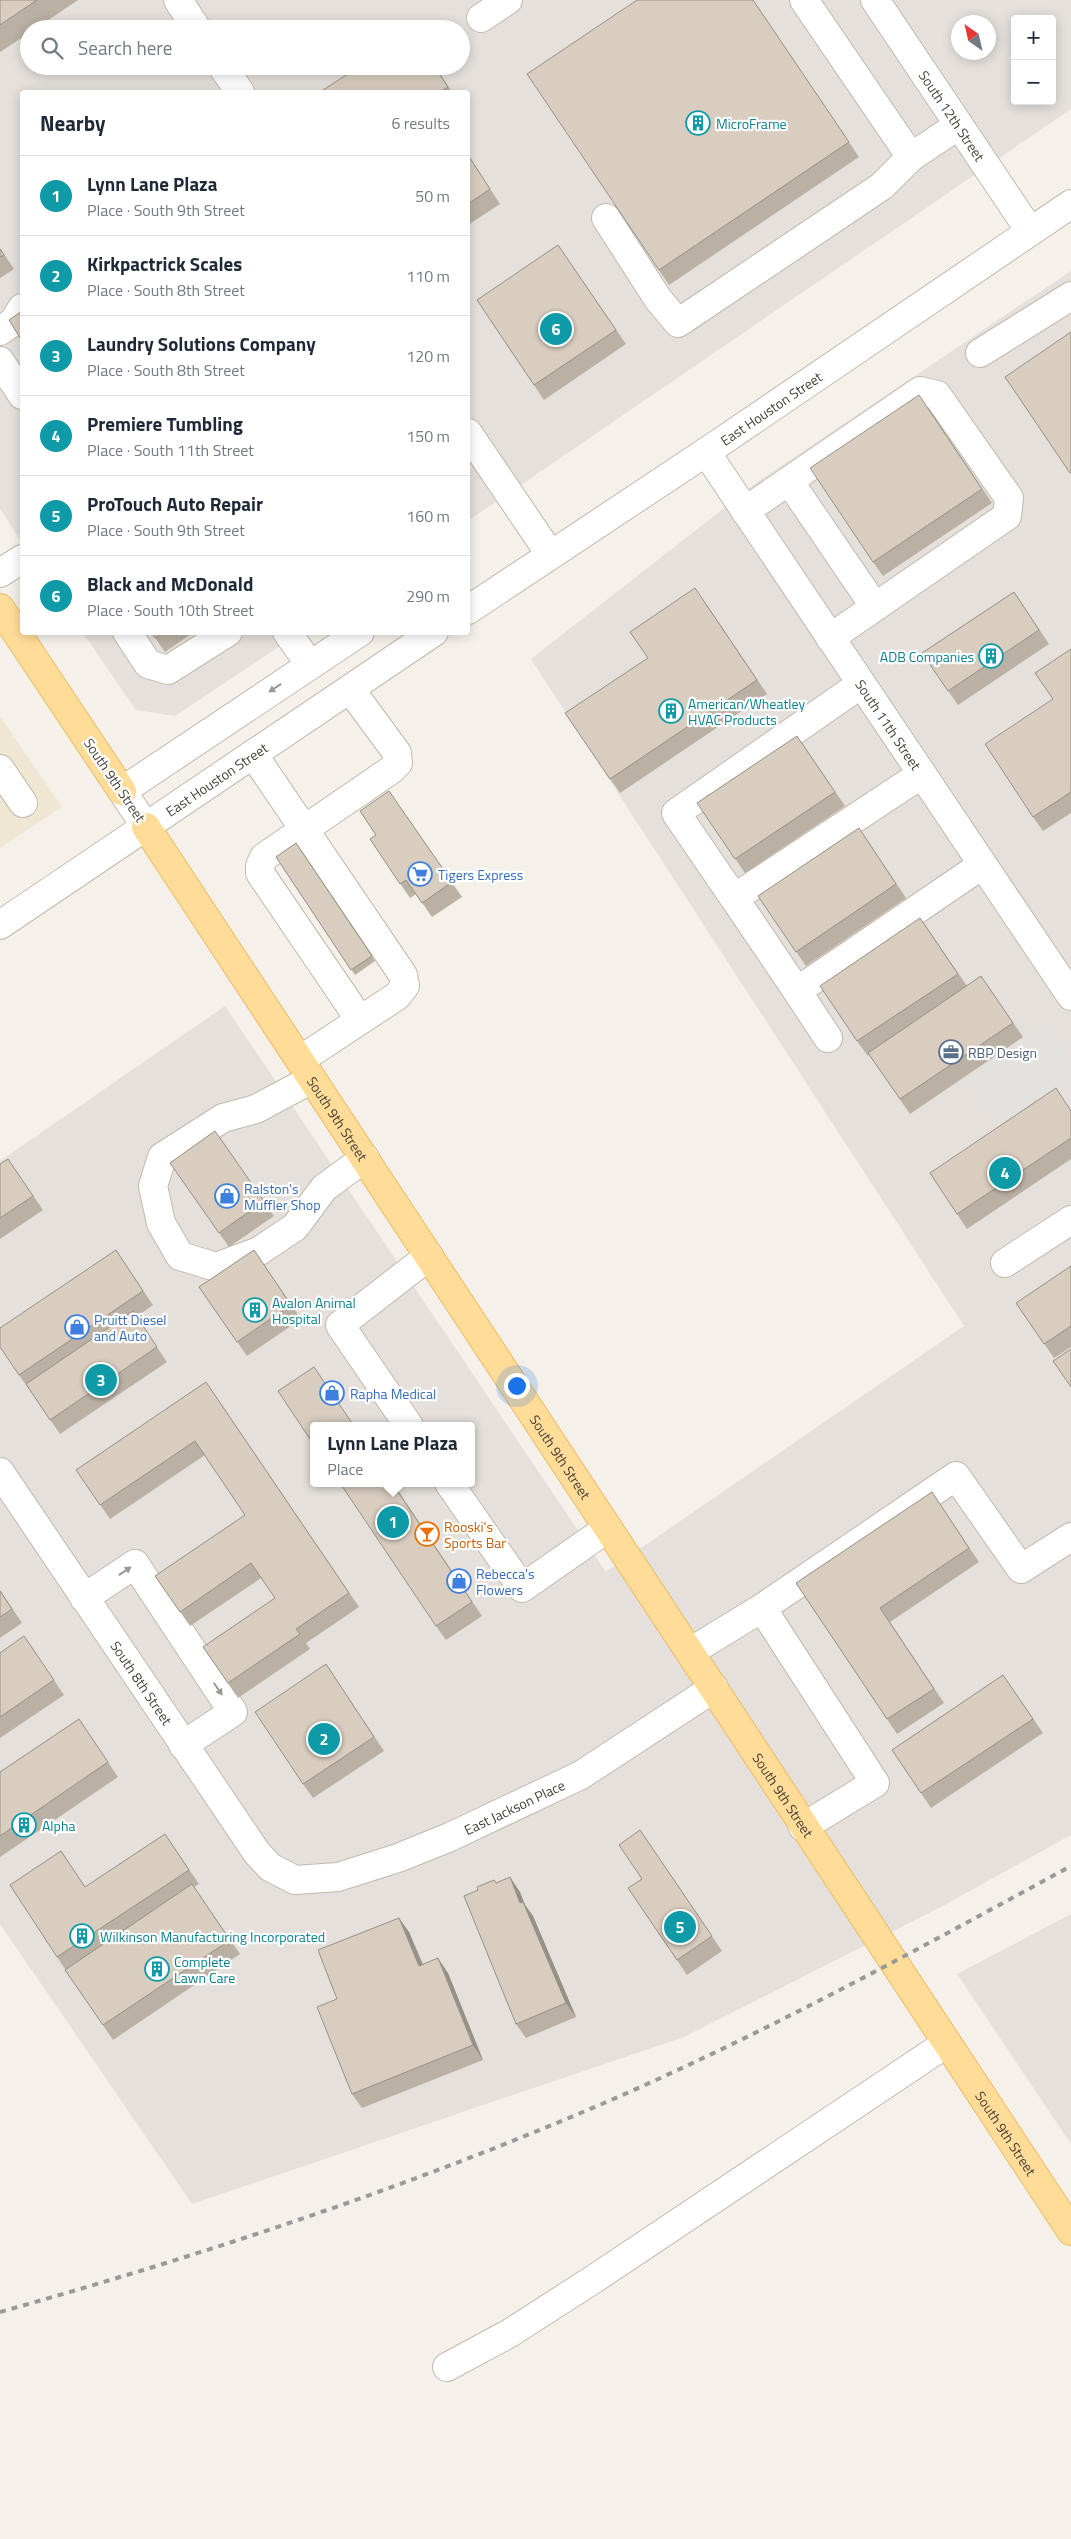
<!DOCTYPE html>
<meta charset="utf-8">
<style>
body{margin:0;font-family:"Titillium Web",sans-serif;background:#f6f6f7;color:#1f2937}
.controls{position:absolute;right:15px;top:15px;display:grid;overflow:hidden;border-radius:5px;box-shadow:0 2px 12px #0003}
.controls button{width:45px;height:45px;display:grid;place-items:center;padding:0;border:0;border-bottom:1px solid #e0e1e3;background:#fff;color:#1f2937;font:25px sans-serif}
.compass{position:absolute;left:951px;top:15px;width:45px;height:45px;border-radius:50%;background:#fff;box-shadow:0 2px 12px #0003;rotate:326deg}
.you{position:absolute;left:516px;top:1385px;width:18px;height:18px;margin:-12px;border:4px solid #fff;border-radius:50%;background:#1a73e8;box-shadow:0 0 0 8px #1a73e833}
.badge{display:grid;place-items:center;width:32px;height:32px;border-radius:50%;background:#ff3017;color:#fff;font-size:16px;font-weight:700}
.pin{position:absolute;translate:-50% -50%;border:2px solid #fff;box-shadow:0 1px 5px #0006}
.popup{position:absolute;left:310px;top:1422px;width:165px;height:65px;box-sizing:border-box;display:grid;place-content:center;border-radius:5px;background:#fff;filter:drop-shadow(0 1px 4px #0005);font-size:16px;white-space:nowrap;color:#747a83}
.popup b{font-size:19px;color:#1f2937}
.popup::after{content:'';position:absolute;left:50%;top:100%;margin-left:-10px;border:10px solid transparent;border-top-color:#fff}
.list{margin:0;padding:0;list-style:none}
h2{display:flex;justify-content:space-between;align-items:center;height:65px;margin:0;padding:0 20px;font-size:21px}
h2 small{font-size:16px;font-weight:400;color:#747a83}
.list li{display:grid;grid-template-columns:32px 1fr auto;gap:15px;align-items:center;box-sizing:border-box;height:80px;padding:0 20px;border-top:1px solid #e0e1e3}
.list b{display:block;font-size:19px;white-space:nowrap}
.list p{margin:0;font-size:16px;white-space:nowrap;color:#747a83}
.list em{font-size:16px;font-style:normal;color:#747a83}
.icon{flex:none;width:28px;height:28px;fill:none;stroke:currentColor;stroke-width:2;stroke-linecap:round;stroke-linejoin:round}
.map{position:relative;flex:none;width:1071px;height:2539px;overflow:hidden}
.search{position:absolute;background:#fff;box-shadow:0 2px 12px #0003;left:20px;top:20px;width:450px;height:55px;display:flex;align-items:center;gap:12px;box-sizing:border-box;padding:0 18px;border-radius:28px;color:#747a83;font-size:19px}
.panel{position:absolute;background:#fff;box-shadow:0 2px 12px #0003;left:20px;top:90px;width:450px;height:545px;border-radius:5px}
.map>svg:first-child{display:block}
</style>
<div class="map">
<svg width="1071" height="2539" viewBox="0 0 1071 2539">
<rect width="100%" height="100%" fill="#f5f1ea"/>
<path fill="#e5e0db" fill-rule="evenodd" d="M 0,0 L 1071,0 L 1071,109 L 468,521 L 468,92 L 22,92 L 22,543 L 0,509 ZM 1015,19 L 1052,19 L 1052,101 L 1015,101 ZM 958,22 L 988,22 L 988,52 L 958,52 ZM 29,29 L 461,29 L 461,66 L 29,66 Z
M 1071,271 L 1071,1835 L 941,1907 L 684,2037 L 192,2204 L 0,1924 L 0,1161 L 225,1006 L 606,1572 L 964,1326 L 531,659 L 760,480 ZM 314,1426 L 472,1426 L 472,1483 L 314,1483 Z
M 83,633 L 300,633 L 175,716 L 136,710 Z
M 1071,1914 L 1071,2144 L 957,1974 Z"/>
<path fill="#efe6d4" d="M 0,716 L 62,807 L 0,848 Z"/>
<path fill="#e4e2de" d="M 1047,1024 L 1071,1059 L 1071,1086 L 1003,1131 L 967,1077 Z"/>
<g fill="none" stroke-linecap="round" stroke-linejoin="round">
<g stroke="#c2b9ac" stroke-width="30">
<g id="minor">
<path d="M 178,0 L 197,29"/>
<path d="M 804,0 L 911,157"/>
<path id="s1" d="M 875,0 L 1030,231"/>
<path d="M 481,18 L 508,0"/>
<path d="M 222,66 L 240,92"/>
<path d="M 606,218 L 658,299 L 678,323 L 882,186 L 911,157 L 959,125"/>
<path d="M 0,331 L 13,322 L 22,308"/>
<path d="M 980,353 L 1071,296"/>
<path d="M 0,361 L 22,395"/>
<path d="M 468,433 L 550,554"/>
<path id="s2" d="M 706,452 L 1071,996"/>
<path d="M 789,481 L 875,607"/>
<path d="M 745,511 L 920,391 L 937,395 L 1009,498 L 1007,516 L 830,638"/>
<path d="M 0,573 L 22,559"/>
<path id="s3" d="M 468,610 L 706,452 L 1071,204"/>
<path d="M 127,632 L 148,664 L 168,670 L 228,632"/>
<path d="M 287,632 L 310,665"/>
<path d="M 861,684 L 676,813 L 734,898 L 922,774"/>
<path d="M 350,689 L 397,753 L 398,763 L 391,770 L 264,857 L 260,866 L 260,873 L 360,1020"/>
<path d="M 253,754 L 403,975 L 405,986 L 397,996 L 300,1060"/>
<path d="M 0,769 L 23,803"/>
<path d="M 146,827 L 122,791 L 360,632"/>
<path d="M 734,898 L 797,991"/>
<path id="s4" d="M 0,925 L 434,632"/>
<path d="M 828,1038 L 797,991 L 982,865"/>
<path d="M 312,1079 L 256,1109 L 223,1118 L 162,1157 L 153,1186 L 161,1223 L 180,1256 L 216,1267 L 259,1251 L 295,1227 L 324,1188 L 365,1158"/>
<path d="M 1005,1263 L 1071,1220"/>
<path d="M 409,1426 L 340,1325 L 429,1256"/>
<path id="s5" d="M 0,1472 L 257,1853 L 270,1867 L 295,1880 L 338,1877 L 398,1858 L 450,1837 L 581,1775 L 714,1688"/>
<path d="M 449,1483 L 522,1588 L 608,1528"/>
<path d="M 84,1598 L 135,1564 L 233,1712 L 183,1745"/>
<path d="M 762,1608 L 956,1476 L 1021,1569 L 1071,1537"/>
<path d="M 690,1652 L 762,1608 L 875,1783 L 803,1827"/>
<path d="M 447,2367 L 510,2333 L 594,2279 L 947,2043"/>
</g>
</g>
<g stroke="#e9bb65" stroke-width="30">
<g id="major">
<path d="M 0,608 L 122,791"/>
<path id="s6" d="M 146,827 L 1071,2231"/>
</g>
</g>
<use href="#minor" stroke="#fff" stroke-width="28"/>
<use href="#major" stroke="#fd9" stroke-width="28"/>
<path stroke="#999" stroke-width="4" stroke-dasharray="6 6" stroke-linecap="butt" d="M 0,2312 C 210,2253 418,2184 618,2097 C 773,2029 922,1947 1071,1866"/>
</g>
<path fill="#bab0a4" d="M 0,0 L 78,0 L 35,29 L 29,29 L 29,33 L 0,52 Z
M 753,0 L 859,157 L 669,285 L 659,270 Z
M 435,66 L 452,92 L 320,92 Z
M 468,155 L 500,204 L 468,225 Z
M 558,245 L 626,344 L 544,400 L 477,300 Z
M 0,248 L 14,269 L 0,278 Z
M 929,409 L 992,503 L 883,576 L 873,562 Z
M 1014,592 L 1049,644 L 958,705 L 922,653 Z
M 705,602 L 767,694 L 620,793 L 565,713 L 648,658 Z
M 151,632 L 194,632 L 165,652 Z
M 1071,649 L 1071,813 L 1043,831 L 1033,817 L 1053,699 Z
M 797,736 L 845,806 L 745,873 L 697,803 Z
M 389,791 L 462,897 L 432,917 L 416,894 L 410,898 L 370,839 L 376,835 Z
M 859,828 L 906,898 L 806,966 L 758,896 Z
M 296,843 L 375,961 L 355,975 L 276,857 Z
M 920,918 L 967,986 L 981,976 L 1023,1037 L 910,1114 L 869,1054 L 868,1056 L 857,1041 Z
M 1071,1110 L 1071,1159 L 967,1229 L 930,1173 Z
M 215,1131 L 274,1216 L 229,1247 L 170,1163 Z
M 8,1159 L 43,1210 L 0,1239 L 0,1164 Z
M 116,1250 L 153,1305 L 136,1317 L 167,1362 L 60,1434 L 19,1375 Z
M 254,1250 L 301,1319 L 247,1356 L 199,1287 Z
M 1071,1266 L 1071,1347 L 1054,1358 L 1016,1303 Z
M 206,1382 L 359,1607 L 306,1643 L 310,1649 L 238,1698 L 203,1647 L 275,1598 L 261,1578 L 190,1626 L 155,1576 L 245,1515 L 205,1455 L 110,1519 L 76,1470 Z
M 393,1483 L 482,1616 L 446,1640 L 436,1626 Z
M 932,1492 L 979,1562 L 890,1622 L 944,1703 L 897,1734 L 796,1583 Z
M 0,1590 L 22,1623 L 0,1638 Z
M 24,1636 L 64,1695 L 0,1738 L 0,1653 Z
M 326,1664 L 384,1751 L 313,1798 L 303,1784 Z
M 1003,1675 L 1043,1733 L 931,1808 L 892,1750 Z
M 79,1719 L 118,1777 L 0,1857 L 0,1772 Z
M 640,1830 L 722,1951 L 687,1975 L 628,1888 L 642,1879 Z
M 165,1834 L 199,1884 L 194,1887 L 240,1954 L 113,2040 L 57,1957 L 61,1851 L 85,1887 Z
M 494,1880 L 497,1883 L 520,1892 L 525,1905 L 533,1916 L 576,2017 L 526,2038 L 516,2024 L 478,1890 Z
M 409,1932 L 423,1964 L 448,1973 L 483,2060 L 362,2108 L 352,2094 L 337,1999 Z"/>
<path fill="#979086" d="M 510,1877 L 520,1892 L 525,1905 L 533,1916 L 576,2017 L 566,2003 L 520,1903 Z
M 399,1918 L 409,1932 L 429,1980 L 419,1966 Z
M 438,1958 L 448,1973 L 483,2060 L 473,2045 Z"/>
<path fill="#d8cdbf" stroke="#979086" d="M 0,0 L 37,0 L 0,25 Z
M 637,0 L 753,0 L 849,142 L 659,270 L 527,74 Z
M 360,66 L 434,66 L 448,87 L 440,92 L 320,92 Z
M 468,155 L 490,189 L 468,204 Z
M 558,245 L 616,330 L 534,385 L 477,300 Z
M 0,249 L 4,255 L 0,257 Z
M 22,311 L 22,341 L 9,320 Z
M 1071,332 L 1071,472 L 1070,473 L 1005,377 Z
M 919,395 L 982,489 L 873,562 L 810,468 Z
M 695,588 L 757,680 L 610,779 L 565,713 L 648,658 L 630,632 Z
M 1014,592 L 1039,630 L 948,691 L 922,653 Z
M 151,632 L 163,632 L 155,638 Z
M 1071,649 L 1071,792 L 1033,817 L 985,744 L 1053,699 L 1035,673 Z
M 797,736 L 835,792 L 735,859 L 697,803 Z
M 389,791 L 452,882 L 422,903 L 406,880 L 400,884 L 370,839 L 376,835 L 360,811 Z
M 859,828 L 896,884 L 796,952 L 758,896 Z
M 296,843 L 372,956 L 351,970 L 276,857 Z
M 920,918 L 958,974 L 857,1041 L 820,986 Z
M 981,976 L 1013,1023 L 900,1099 L 868,1053 Z
M 1056,1088 L 1071,1111 L 1071,1138 L 957,1214 L 930,1173 Z
M 215,1131 L 264,1201 L 219,1233 L 170,1163 Z
M 8,1159 L 33,1196 L 0,1218 L 0,1164 Z
M 116,1250 L 143,1291 L 19,1375 L 0,1347 L 0,1328 Z
M 254,1250 L 291,1305 L 237,1342 L 199,1287 Z
M 1071,1266 L 1071,1326 L 1044,1344 L 1016,1303 Z
M 133,1311 L 157,1347 L 50,1420 L 26,1384 Z
M 1071,1349 L 1071,1387 L 1053,1361 Z
M 314,1367 L 354,1426 L 314,1426 L 314,1445 L 278,1391 Z
M 206,1382 L 349,1593 L 296,1629 L 300,1634 L 228,1683 L 203,1647 L 275,1598 L 251,1563 L 180,1612 L 155,1576 L 245,1515 L 195,1441 L 100,1505 L 76,1470 Z
M 340,1483 L 392,1483 L 472,1602 L 436,1626 Z
M 932,1492 L 969,1548 L 880,1608 L 934,1689 L 887,1719 L 796,1583 Z
M 0,1591 L 12,1609 L 0,1617 Z
M 24,1636 L 54,1680 L 0,1717 L 0,1653 Z
M 326,1664 L 374,1737 L 303,1784 L 255,1712 Z
M 1003,1675 L 1033,1719 L 921,1793 L 892,1750 Z
M 79,1719 L 108,1762 L 0,1836 L 0,1772 Z
M 640,1830 L 712,1936 L 677,1960 L 628,1888 L 642,1879 L 619,1845 Z
M 165,1834 L 189,1870 L 57,1957 L 10,1885 L 61,1851 L 85,1887 Z
M 510,1877 L 520,1903 L 523,1902 L 566,2003 L 516,2024 L 464,1896 L 478,1890 L 477,1887 L 494,1880 L 496,1883 Z
M 192,1884 L 230,1940 L 103,2025 L 65,1970 Z
M 399,1918 L 419,1966 L 438,1958 L 473,2045 L 352,2094 L 317,2007 L 337,1999 L 318,1950 Z"/>
<defs><path id="oneway-solid" d="M-6-.8H1V-3.2L6.5 0L1 3.2V.8H-6Z" transform="scale(1.25)"/></defs>
<g fill="#9b9791">
<use href="#oneway-solid" transform="translate(275 688) rotate(146)"/>
<use href="#oneway-solid" transform="translate(125 1571) rotate(-34)"/>
<use href="#oneway-solid" transform="translate(218 1689) rotate(56)"/>
</g>
<defs>
<g id="building-ring" transform="scale(1.25)"><circle r="9.5" fill="#fff" stroke="#0f9aa8" stroke-width="1.5"/><path d="M-4-6H4V6H1V3H-1V6H-4ZM-2.5-4.3h1.7v1.8h-1.7ZM.8-4.3h1.7v1.8H.8ZM-2.5-1h1.7V.8h-1.7ZM.8-1h1.7V.8H.8Z" fill="#0f9aa8"/></g>
<g id="supermarket-ring" transform="scale(1.25)"><circle r="9.5" fill="#fff" stroke="#3f7fe0" stroke-width="1.5"/><path d="M-6-5.5h2.5l.6 2H6L4.5 2H-2.5L-4.4-4H-6ZM-1.5 3.2a1.3 1.3 0 1 0 .1 0ZM3 3.2a1.3 1.3 0 1 0 .1 0Z" fill="#3f7fe0"/></g>
<g id="office-ring" transform="scale(1.25)"><circle r="9.5" fill="#fff" stroke="#5c6f8a" stroke-width="1.5"/><path d="M-6-3h4V-5.5h4V-3h4V5H-6ZM-1-4.5V-3h2v-1.5ZM-6 0V1H6V0Z" fill="#5c6f8a"/></g>
<g id="shop-ring" transform="scale(1.25)"><circle r="9.5" fill="#fff" stroke="#3f7fe0" stroke-width="1.5"/><path d="M-5-2.5h2.3a2.7 3.5 0 0 1 5.4 0H5L5.5 6h-11ZM-1.5-2.5h3a1.5 2.3 0 0 0-3 0Z" fill="#3f7fe0"/></g>
<g id="bar-ring" transform="scale(1.25)"><circle r="9.5" fill="#fff" stroke="#e8710a" stroke-width="1.5"/><path d="M-6-5H6L.8 .8V4.5H3.5V6h-7V4.5H-.8V.8Z" fill="#e8710a"/></g>
</defs>
<g fill-rule="evenodd">
<use href="#building-ring" x="698" y="123"/>
<use href="#building-ring" x="991" y="656"/>
<use href="#building-ring" x="671" y="711"/>
<use href="#supermarket-ring" x="420" y="874"/>
<use href="#office-ring" x="951" y="1052"/>
<use href="#shop-ring" x="227" y="1196"/>
<use href="#building-ring" x="255" y="1310"/>
<use href="#shop-ring" x="77" y="1327"/>
<use href="#shop-ring" x="332" y="1393"/>
<use href="#bar-ring" x="427" y="1534"/>
<use href="#shop-ring" x="459" y="1581"/>
<use href="#building-ring" x="24" y="1825"/>
<use href="#building-ring" x="82" y="1936"/>
<use href="#building-ring" x="157" y="1969"/>
</g>
<g text-anchor="middle" dominant-baseline="central" stroke-width="4.5" stroke-linejoin="round" paint-order="stroke">
<g font-size="14" fill="#4a4237" stroke="#fff">
<text stroke="none"><textPath href="#s1" startOffset="139">South 12th Street</textPath></text>
<text stroke="none"><textPath href="#s3" startOffset="364">East Houston Street</textPath></text>
<text stroke="none"><textPath href="#s2" startOffset="328">South 11th Street</textPath></text>
<text stroke="none"><textPath href="#s4" startOffset="261">East Houston Street</textPath></text>
<text transform="translate(115 780) rotate(56)">South 9th Street</text>
<text stroke="none"><textPath href="#s6" startOffset="349">South 9th Street</textPath></text>
<text stroke="none"><textPath href="#s6" startOffset="754">South 9th Street</textPath></text>
<text stroke="none"><textPath href="#s5" startOffset="254">South 8th Street</textPath></text>
<text stroke="none"><textPath href="#s6" startOffset="1159">South 9th Street</textPath></text>
<text stroke="none"><textPath href="#s5" startOffset="740">East Jackson Place</textPath></text>
<text stroke="none"><textPath href="#s6" startOffset="1564">South 9th Street</textPath></text>
</g>
<g font-size="14" fill="#0d838f" stroke="#fff" text-anchor="start">
<text x="716" y="123">MicroFrame</text>
<text x="974" y="656" text-anchor="end">ADB Companies</text>
<text x="688" y="703">American/Wheatley<tspan x="688" dy="16">HVAC Products</tspan></text>
<text x="272" y="1302">Avalon Animal<tspan x="272" dy="16">Hospital</tspan></text>
<text x="42" y="1825">Alpha</text>
<text x="100" y="1936">Wilkinson Manufacturing Incorporated</text>
<text x="174" y="1961">Complete<tspan x="174" dy="16">Lawn Care</tspan></text>
</g>
<g font-size="14" fill="#366cbe" stroke="#fff" text-anchor="start">
<text x="438" y="874">Tigers Express</text>
<text x="244" y="1188">Ralston's<tspan x="244" dy="16">Muffler Shop</tspan></text>
<text x="94" y="1319">Pruitt Diesel<tspan x="94" dy="16">and Auto</tspan></text>
<text x="350" y="1393">Rapha Medical</text>
<text x="476" y="1573">Rebecca's<tspan x="476" dy="16">Flowers</tspan></text>
</g>
<g font-size="14" fill="#4e5e75" stroke="#fff" text-anchor="start">
<text x="968" y="1052">RBP Design</text>
</g>
<g font-size="14" fill="#c56008" stroke="#fff" text-anchor="start">
<text x="444" y="1526">Rooski's<tspan x="444" dy="16">Sports Bar</tspan></text>
</g>
</g>
</svg>
<div class="controls">
<button>+</button>
<button>−</button>
</div>
<svg class="compass" viewBox="-18 -18 36 36"><path d="M0-13l5 13h-10z" fill="#e53935"/><path d="M0 13l5-13h-10z" fill="#747a83"/></svg>
<div class="you"></div>
<div class="pin badge" style="left:393px;top:1522px;background:#0f9aa8">1</div>
<div class="popup"><b>Lynn Lane Plaza</b>Place</div>
<div class="pin badge" style="left:324px;top:1739px;background:#0f9aa8">2</div>
<div class="pin badge" style="left:101px;top:1380px;background:#0f9aa8">3</div>
<div class="pin badge" style="left:1005px;top:1173px;background:#0f9aa8">4</div>
<div class="pin badge" style="left:680px;top:1927px;background:#0f9aa8">5</div>
<div class="pin badge" style="left:556px;top:329px;background:#0f9aa8">6</div>
<div class="search"><svg class="icon" aria-label="search" viewBox="0 0 24 24"><circle cx="10" cy="10" r="6"/><path d="M15 15l6 6"/></svg>Search here</div>
<section class="panel">
<h2>Nearby<small>6 results</small></h2>
<ul class="list">
<li><span class="badge" style="background:#0f9aa8">1</span><div><b>Lynn Lane Plaza</b><p>Place · South 9th Street</p></div><em>50 m</em></li>
<li><span class="badge" style="background:#0f9aa8">2</span><div><b>Kirkpactrick Scales</b><p>Place · South 8th Street</p></div><em>110 m</em></li>
<li><span class="badge" style="background:#0f9aa8">3</span><div><b>Laundry Solutions Company</b><p>Place · South 8th Street</p></div><em>120 m</em></li>
<li><span class="badge" style="background:#0f9aa8">4</span><div><b>Premiere Tumbling</b><p>Place · South 11th Street</p></div><em>150 m</em></li>
<li><span class="badge" style="background:#0f9aa8">5</span><div><b>ProTouch Auto Repair</b><p>Place · South 9th Street</p></div><em>160 m</em></li>
<li><span class="badge" style="background:#0f9aa8">6</span><div><b>Black and McDonald</b><p>Place · South 10th Street</p></div><em>290 m</em></li>
</ul>
</section>
</div>
